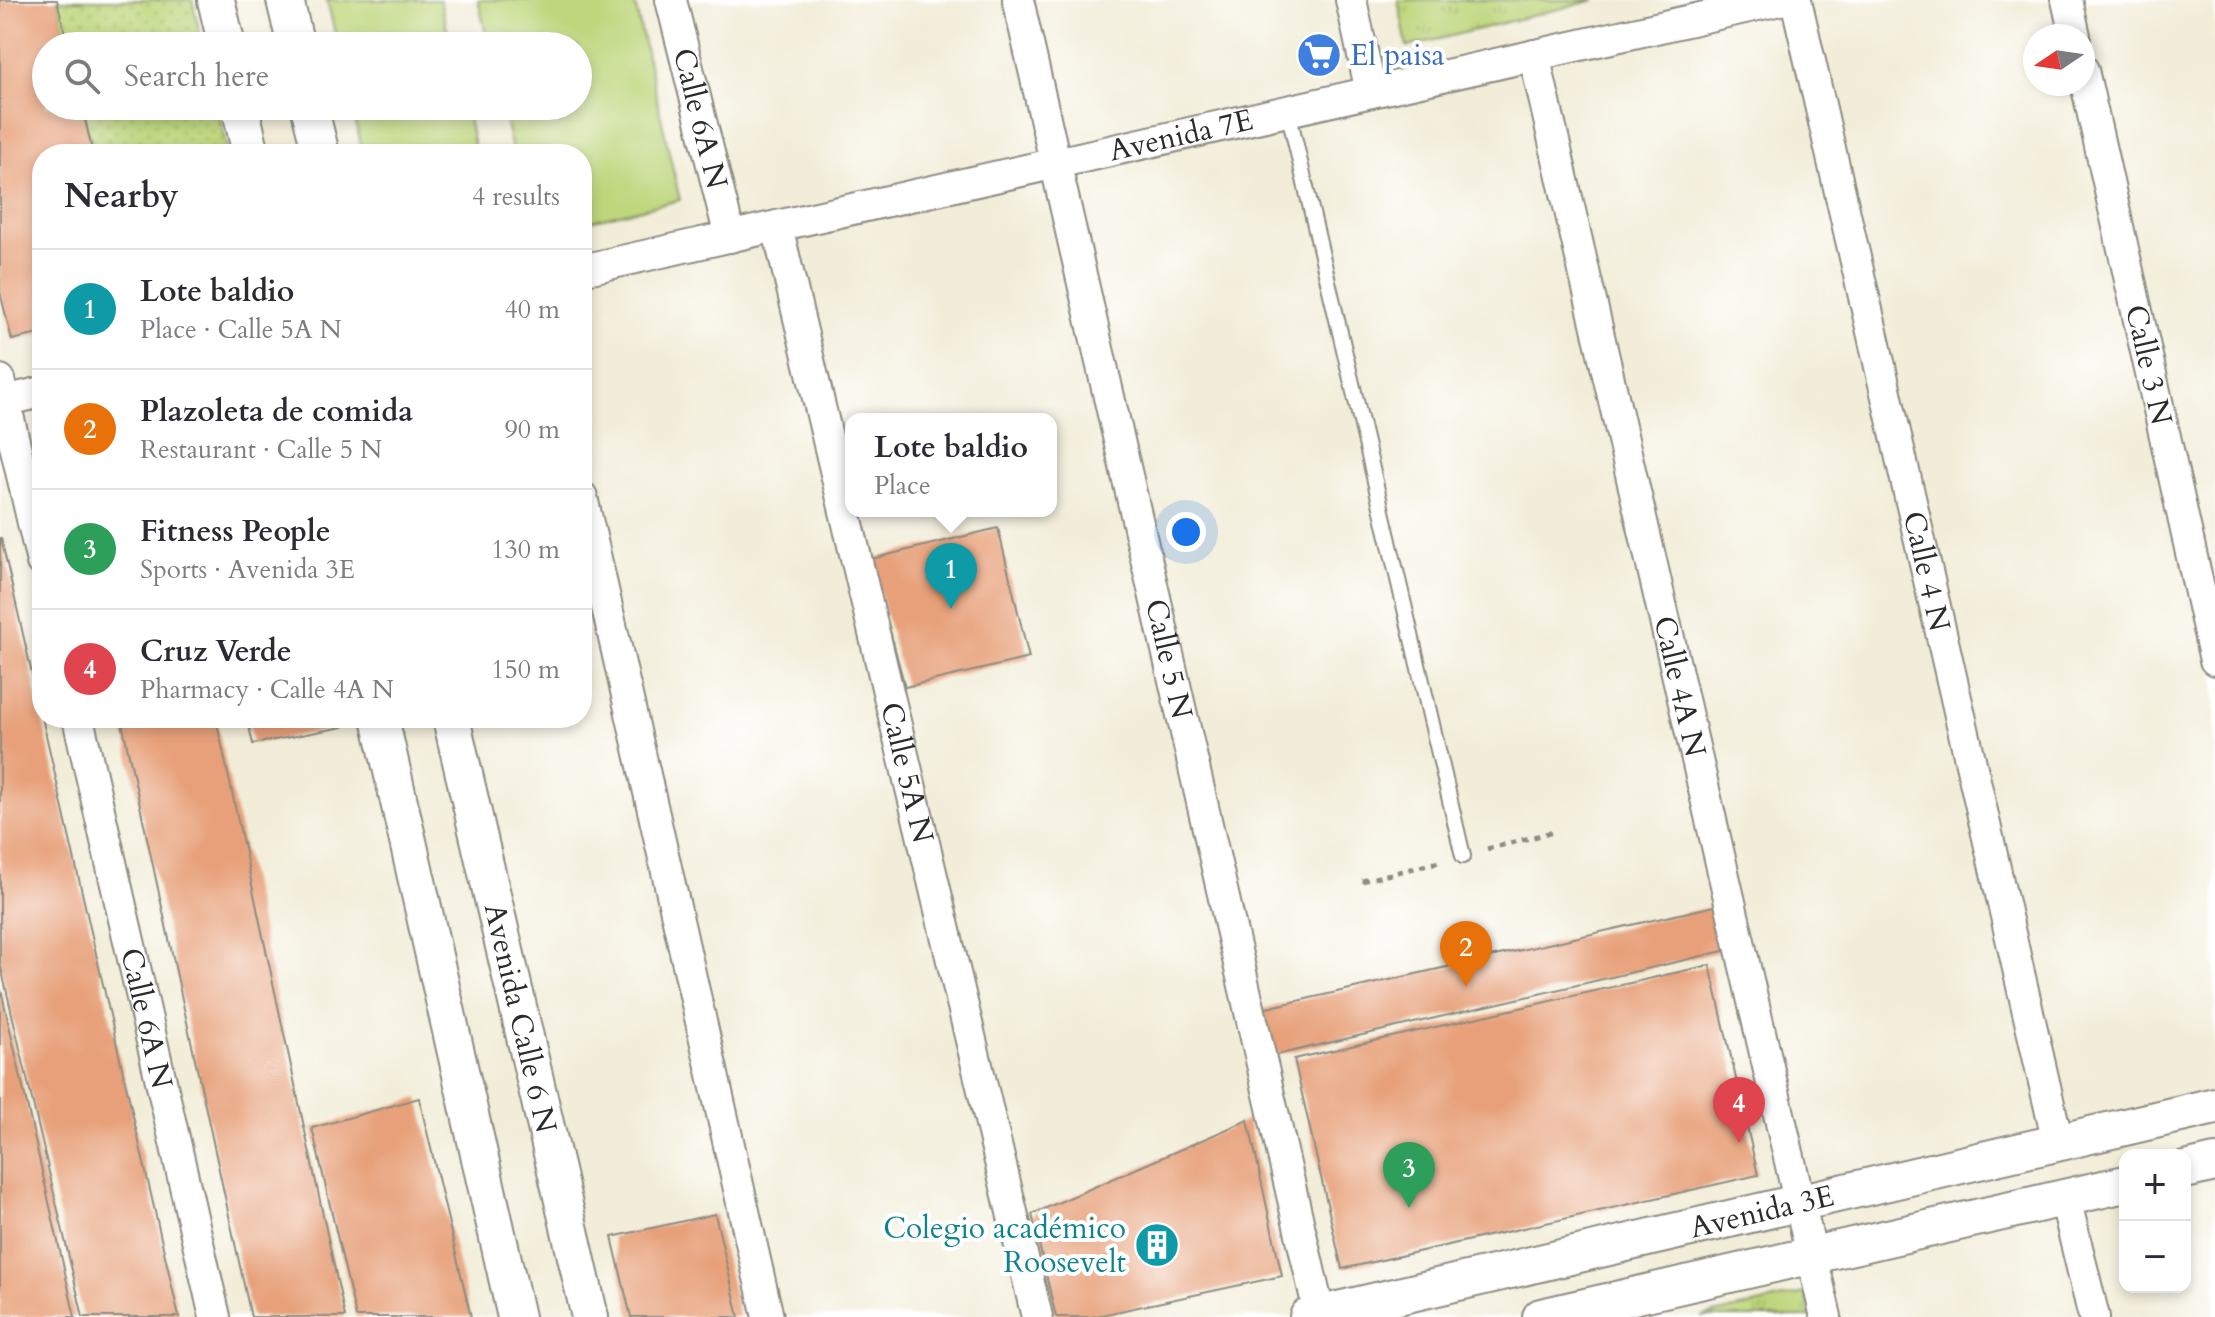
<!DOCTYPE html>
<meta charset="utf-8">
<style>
body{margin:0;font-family:Cardo,serif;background:#f7f7f7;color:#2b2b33}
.controls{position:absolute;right:24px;bottom:24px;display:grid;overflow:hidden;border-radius:16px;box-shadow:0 4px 12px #0003}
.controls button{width:72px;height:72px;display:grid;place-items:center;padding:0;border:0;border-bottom:2px solid #e1e1e2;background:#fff;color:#2b2b33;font:40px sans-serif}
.compass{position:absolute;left:2023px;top:24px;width:72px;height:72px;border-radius:50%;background:#fff;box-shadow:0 4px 12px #0003;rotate:257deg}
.you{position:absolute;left:1186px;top:532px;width:28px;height:28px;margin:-20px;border:6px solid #fff;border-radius:50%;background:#1a73e8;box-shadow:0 0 0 12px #1a73e833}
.badge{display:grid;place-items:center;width:52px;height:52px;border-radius:50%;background:#1f6fb2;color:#fff;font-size:26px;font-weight:700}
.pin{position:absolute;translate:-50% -66px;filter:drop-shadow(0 2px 4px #0008)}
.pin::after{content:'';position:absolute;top:42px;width:28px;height:24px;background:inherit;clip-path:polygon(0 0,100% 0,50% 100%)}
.popup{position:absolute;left:845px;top:413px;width:212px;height:104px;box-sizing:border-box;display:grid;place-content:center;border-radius:16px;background:#fff;filter:drop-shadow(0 2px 6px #0005);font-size:26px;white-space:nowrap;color:#7c7c81}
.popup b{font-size:30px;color:#2b2b33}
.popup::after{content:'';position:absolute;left:50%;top:100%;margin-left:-16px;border:16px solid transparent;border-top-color:#fff}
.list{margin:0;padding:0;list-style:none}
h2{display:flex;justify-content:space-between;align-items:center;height:104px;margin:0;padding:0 32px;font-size:34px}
h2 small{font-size:26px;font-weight:400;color:#7c7c81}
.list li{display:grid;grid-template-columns:52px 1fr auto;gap:24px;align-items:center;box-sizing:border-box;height:120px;padding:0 32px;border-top:2px solid #e1e1e2}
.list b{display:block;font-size:30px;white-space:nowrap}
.list p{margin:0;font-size:26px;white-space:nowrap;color:#7c7c81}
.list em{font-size:26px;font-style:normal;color:#7c7c81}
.icon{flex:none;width:44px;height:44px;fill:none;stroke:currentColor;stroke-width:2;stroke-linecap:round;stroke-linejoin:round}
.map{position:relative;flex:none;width:2215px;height:1317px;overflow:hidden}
.search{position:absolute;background:#fff;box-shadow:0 4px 12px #0003;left:32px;top:32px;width:560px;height:88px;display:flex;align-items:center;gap:20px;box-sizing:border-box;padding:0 28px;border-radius:44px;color:#7c7c81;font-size:30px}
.panel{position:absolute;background:#fff;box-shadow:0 4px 12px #0003;left:32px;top:144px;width:560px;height:584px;border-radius:32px}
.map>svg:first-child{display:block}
</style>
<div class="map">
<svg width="2215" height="1317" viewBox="0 0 2215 1317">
<defs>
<pattern id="grass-dots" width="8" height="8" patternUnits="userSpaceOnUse" patternTransform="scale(2)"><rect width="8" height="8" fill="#bed67b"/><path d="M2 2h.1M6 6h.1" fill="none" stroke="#a3b86a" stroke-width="1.8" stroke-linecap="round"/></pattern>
<pattern id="park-tufts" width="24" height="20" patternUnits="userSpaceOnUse" patternTransform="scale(2)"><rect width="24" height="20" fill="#bed67b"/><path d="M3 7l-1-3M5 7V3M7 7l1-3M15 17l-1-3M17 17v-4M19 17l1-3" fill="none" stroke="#a3b86a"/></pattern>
</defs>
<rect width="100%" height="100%" fill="#fff"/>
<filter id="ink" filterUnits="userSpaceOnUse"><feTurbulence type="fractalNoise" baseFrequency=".0125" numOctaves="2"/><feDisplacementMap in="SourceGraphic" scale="16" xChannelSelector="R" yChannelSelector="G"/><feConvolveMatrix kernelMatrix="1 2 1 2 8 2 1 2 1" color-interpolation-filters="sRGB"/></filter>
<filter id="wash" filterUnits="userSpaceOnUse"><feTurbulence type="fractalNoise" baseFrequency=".006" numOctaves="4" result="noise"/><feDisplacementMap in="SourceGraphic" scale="32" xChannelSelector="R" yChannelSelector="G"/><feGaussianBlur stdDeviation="1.8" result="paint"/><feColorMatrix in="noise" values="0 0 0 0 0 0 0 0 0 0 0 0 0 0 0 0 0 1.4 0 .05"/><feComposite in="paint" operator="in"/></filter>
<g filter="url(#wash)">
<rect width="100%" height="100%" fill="#f2edd8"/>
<path fill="url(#grass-dots)" stroke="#748053" stroke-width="2" d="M 57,0 L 192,0 L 203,46 L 68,46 Z
M 82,106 L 217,106 L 228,154 L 93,154 Z"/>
<path fill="url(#park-tufts)" stroke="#748053" stroke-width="2" d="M 1398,0 L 1595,0 L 1407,47 Z
M 1805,1293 L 1811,1317 L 1701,1317 Z"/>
<path fill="#bed67b" stroke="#748053" stroke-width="2" d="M 327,0 L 440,0 L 451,46 L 338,46 Z
M 478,0 L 634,0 L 680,200 L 582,223 L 582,154 L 513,154 L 502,106 L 578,106 L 578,46 L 489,46 Z
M 352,106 L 465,106 L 476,154 L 363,154 Z"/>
<g id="blocks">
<path fill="#e7a079" d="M 0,0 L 57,0 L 68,46 L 46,46 L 46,106 L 82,106 L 93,154 L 42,154 L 42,333 L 12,340 L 0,292 Z
M 998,528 L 1029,658 L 905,687 L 871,559 Z
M 0,538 L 1,538 L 179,1317 L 83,1317 L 0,963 Z
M 121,718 L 216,718 L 345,1317 L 251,1317 Z
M 247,718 L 341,718 L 343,727 L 253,744 Z
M 1719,905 L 1732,949 L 1272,1056 L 1262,1009 Z
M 1710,965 L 1758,1175 L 1342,1269 L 1294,1059 Z
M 0,990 L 1,990 L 75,1317 L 0,1317 Z
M 419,1098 L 471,1317 L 356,1317 L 312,1128 Z
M 1248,1120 L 1282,1276 L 1092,1317 L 1056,1317 L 1032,1214 Z
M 715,1214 L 739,1317 L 631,1317 L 612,1237 Z"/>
</g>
</g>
<g filter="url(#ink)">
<use href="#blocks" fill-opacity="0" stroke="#8e8c82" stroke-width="2"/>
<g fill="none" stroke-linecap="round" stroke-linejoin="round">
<g stroke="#8e8c82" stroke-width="18">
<path id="service" d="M 1288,111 L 1463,856"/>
</g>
<g stroke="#8e8c82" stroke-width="34">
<g id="minor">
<path id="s1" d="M 671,0 L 730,237"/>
<path id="s2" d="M 1018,0 L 1320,1317"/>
<path d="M 1351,0 L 1371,92"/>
<path id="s3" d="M 1796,0 L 2058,1143"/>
<path d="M 2067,0 L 2075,36"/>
<path id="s4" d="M 1534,55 L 1826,1317"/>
<path id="s5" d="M 2083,70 L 2215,660"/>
<path id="s6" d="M 777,226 L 1037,1317"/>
<path id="s7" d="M 582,270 L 1780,0"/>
<path d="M 0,380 L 42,562"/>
<path d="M 0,402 L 42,392"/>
<path d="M 582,497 L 768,1317"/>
<path id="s8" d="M 78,718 L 215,1317"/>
<path d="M 2065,1198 L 2094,1317"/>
</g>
</g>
<g stroke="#8e8c82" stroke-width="40">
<g id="tertiary">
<path d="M 216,0 L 227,46"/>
<path d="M 285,0 L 296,46"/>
<path d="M 240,106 L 251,154"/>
<path d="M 309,106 L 321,154"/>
<path d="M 380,718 L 516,1317"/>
<path id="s9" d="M 451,718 L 590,1317"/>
<path d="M 2185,1170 L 2215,1163"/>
<path id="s10" d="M 1308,1317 L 2215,1106"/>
<path d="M 1541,1317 L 2125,1184"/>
</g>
</g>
<path stroke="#8e8c82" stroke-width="5" stroke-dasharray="6 6" stroke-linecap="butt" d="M 1487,849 L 1553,832
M 1362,881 L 1439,862"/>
<use href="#service" stroke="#fff" stroke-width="14"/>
<use href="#minor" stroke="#fff" stroke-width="30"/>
<use href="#tertiary" stroke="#fff" stroke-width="36"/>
</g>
</g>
<defs>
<g id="supermarket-disc" transform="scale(2.3)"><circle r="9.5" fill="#3f7fe0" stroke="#fff"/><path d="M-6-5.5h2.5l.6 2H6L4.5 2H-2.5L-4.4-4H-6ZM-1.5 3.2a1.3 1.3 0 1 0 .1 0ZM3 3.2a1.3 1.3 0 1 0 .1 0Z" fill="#fff"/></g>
<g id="building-disc" transform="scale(2.3)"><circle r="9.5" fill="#0f9aa8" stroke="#fff"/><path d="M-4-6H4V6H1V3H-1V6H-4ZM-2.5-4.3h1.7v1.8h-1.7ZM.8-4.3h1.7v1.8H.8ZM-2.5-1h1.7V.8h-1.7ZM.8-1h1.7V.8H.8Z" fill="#fff"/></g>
</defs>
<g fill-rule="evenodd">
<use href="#supermarket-disc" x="1319" y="55"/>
<use href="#building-disc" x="1157" y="1245"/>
</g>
<g text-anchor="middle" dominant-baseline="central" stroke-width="8" stroke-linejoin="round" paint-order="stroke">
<g font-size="30" fill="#366cbe" stroke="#fff" text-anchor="start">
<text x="1350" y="55">El paisa</text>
</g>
<g font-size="30" fill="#2b2b2b" stroke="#fff">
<text stroke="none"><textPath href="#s1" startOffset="122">Calle 6A N</textPath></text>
<text stroke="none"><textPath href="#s7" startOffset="614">Avenida 7E</textPath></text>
<text stroke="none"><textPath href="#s5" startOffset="302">Calle 3 N</textPath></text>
<text stroke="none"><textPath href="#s3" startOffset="586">Calle 4 N</textPath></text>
<text stroke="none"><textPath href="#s2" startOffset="676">Calle 5 N</textPath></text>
<text stroke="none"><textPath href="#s4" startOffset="648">Calle 4A N</textPath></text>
<text stroke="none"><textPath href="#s6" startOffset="562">Calle 5A N</textPath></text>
<text stroke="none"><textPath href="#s8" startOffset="308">Calle 6A N</textPath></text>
<text stroke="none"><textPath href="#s9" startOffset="308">Avenida Calle 6 N</textPath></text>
<text stroke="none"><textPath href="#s10" startOffset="466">Avenida 3E</textPath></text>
</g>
<g font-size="30" fill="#0d838f" stroke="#fff" text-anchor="end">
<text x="1126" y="1228">Colegio académico<tspan x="1126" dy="34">Roosevelt</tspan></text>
</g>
</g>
</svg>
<div class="controls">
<button>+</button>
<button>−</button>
</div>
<svg class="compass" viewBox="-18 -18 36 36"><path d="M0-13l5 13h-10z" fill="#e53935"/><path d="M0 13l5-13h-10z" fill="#7c7c81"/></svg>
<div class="you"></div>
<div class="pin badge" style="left:951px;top:609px;background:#0f9aa8">1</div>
<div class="popup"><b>Lote baldio</b>Place</div>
<div class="pin badge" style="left:1466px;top:987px;background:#e8710a">2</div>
<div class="pin badge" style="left:1409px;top:1208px;background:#2e9e5b">3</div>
<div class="pin badge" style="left:1739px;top:1143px;background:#e0444e">4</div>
<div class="search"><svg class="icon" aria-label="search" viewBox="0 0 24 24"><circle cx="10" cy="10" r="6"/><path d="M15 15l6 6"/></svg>Search here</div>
<section class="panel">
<h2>Nearby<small>4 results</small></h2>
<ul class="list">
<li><span class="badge" style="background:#0f9aa8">1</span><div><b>Lote baldio</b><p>Place · Calle 5A N</p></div><em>40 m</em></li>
<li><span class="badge" style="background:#e8710a">2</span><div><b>Plazoleta de comida</b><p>Restaurant · Calle 5 N</p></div><em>90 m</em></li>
<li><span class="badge" style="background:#2e9e5b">3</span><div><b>Fitness People</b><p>Sports · Avenida 3E</p></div><em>130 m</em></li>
<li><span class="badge" style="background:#e0444e">4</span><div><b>Cruz Verde</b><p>Pharmacy · Calle 4A N</p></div><em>150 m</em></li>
</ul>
</section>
</div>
